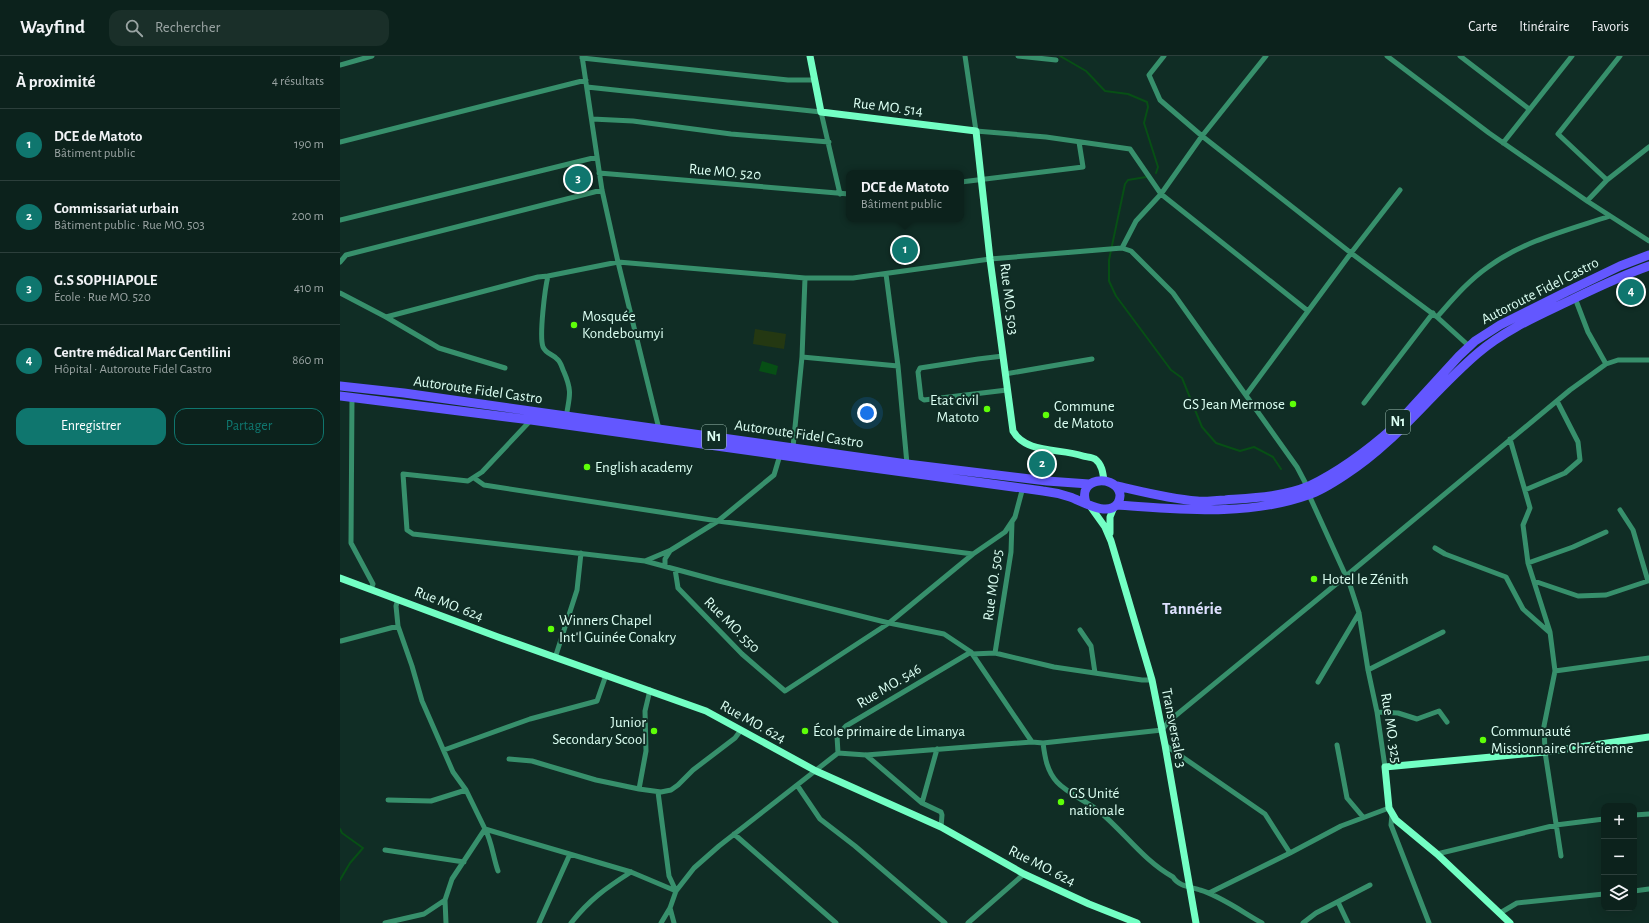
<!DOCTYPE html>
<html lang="fr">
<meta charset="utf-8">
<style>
body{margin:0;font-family:"Alegreya Sans",sans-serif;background:#1a2f29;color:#f1f3f6}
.controls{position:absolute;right:12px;bottom:12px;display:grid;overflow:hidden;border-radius:8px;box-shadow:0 4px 16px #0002}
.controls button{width:36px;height:36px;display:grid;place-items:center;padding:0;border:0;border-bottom:1px solid #2c3f3b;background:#0c221c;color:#f1f3f6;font:20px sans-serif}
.you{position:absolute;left:527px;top:357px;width:14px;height:14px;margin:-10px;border:3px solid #fff;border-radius:50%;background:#1a73e8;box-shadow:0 0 0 6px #1a73e833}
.badge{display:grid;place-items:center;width:26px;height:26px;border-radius:50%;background:#0f766e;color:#fff;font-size:13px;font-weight:700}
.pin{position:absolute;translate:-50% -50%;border:2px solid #fff;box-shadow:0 1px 4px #0006}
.popup{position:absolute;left:506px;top:114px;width:118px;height:52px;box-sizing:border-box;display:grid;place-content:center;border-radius:8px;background:#0c221c;filter:drop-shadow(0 1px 3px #0005);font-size:13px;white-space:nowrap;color:#9aa4a3}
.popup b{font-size:15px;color:#f1f3f6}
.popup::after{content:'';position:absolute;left:50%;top:100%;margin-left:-8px;border:8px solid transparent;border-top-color:#0c221c}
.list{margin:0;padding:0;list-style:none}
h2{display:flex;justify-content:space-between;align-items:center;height:52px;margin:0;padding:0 16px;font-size:17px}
h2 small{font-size:13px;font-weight:400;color:#9aa4a3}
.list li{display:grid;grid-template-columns:26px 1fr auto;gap:12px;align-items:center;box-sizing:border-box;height:72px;padding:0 16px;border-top:1px solid #2c3f3b}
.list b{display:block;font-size:15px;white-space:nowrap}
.list p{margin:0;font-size:13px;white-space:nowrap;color:#9aa4a3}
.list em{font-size:13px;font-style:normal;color:#9aa4a3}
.actions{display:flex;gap:8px;padding:12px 16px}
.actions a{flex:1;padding:9px 0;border:1px solid #0f766e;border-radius:12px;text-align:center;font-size:14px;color:#0f766e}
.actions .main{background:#0f766e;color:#fff}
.icon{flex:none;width:22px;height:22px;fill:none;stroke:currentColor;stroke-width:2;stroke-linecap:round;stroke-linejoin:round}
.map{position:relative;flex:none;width:1309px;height:867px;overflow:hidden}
header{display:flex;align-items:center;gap:24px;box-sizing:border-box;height:56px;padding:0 20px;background:#0c221c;border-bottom:1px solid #2c3f3b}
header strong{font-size:19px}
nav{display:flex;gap:22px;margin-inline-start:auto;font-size:14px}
.search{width:280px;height:36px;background:#1a2f29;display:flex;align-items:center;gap:10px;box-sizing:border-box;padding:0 14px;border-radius:12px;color:#9aa4a3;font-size:15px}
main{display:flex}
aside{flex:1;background:#0c221c}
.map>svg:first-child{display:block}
</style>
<header>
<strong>Wayfind</strong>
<div class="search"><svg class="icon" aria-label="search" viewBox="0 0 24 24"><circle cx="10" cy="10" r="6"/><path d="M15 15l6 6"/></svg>Rechercher</div>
<nav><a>Carte</a><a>Itinéraire</a><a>Favoris</a></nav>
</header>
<main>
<aside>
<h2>À proximité<small>4 résultats</small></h2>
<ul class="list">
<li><span class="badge">1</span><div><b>DCE de Matoto</b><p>Bâtiment public</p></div><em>190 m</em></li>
<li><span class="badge">2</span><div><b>Commissariat urbain</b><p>Bâtiment public · Rue MO. 503</p></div><em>200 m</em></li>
<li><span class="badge">3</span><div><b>G.S SOPHIAPOLE</b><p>École · Rue MO. 520</p></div><em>410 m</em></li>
<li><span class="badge">4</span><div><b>Centre médical Marc Gentilini</b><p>Hôpital · Autoroute Fidel Castro</p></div><em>860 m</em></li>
</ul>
<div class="actions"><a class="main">Enregistrer</a><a>Partager</a></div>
</aside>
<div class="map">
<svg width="1309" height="867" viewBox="0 0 1309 867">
<rect width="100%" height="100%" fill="#102d25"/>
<path fill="#243812" d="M 415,273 L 446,278 L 444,293 L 413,288 Z"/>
<path fill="#074f15" d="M 422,305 L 438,310 L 436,319 L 419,315 Z"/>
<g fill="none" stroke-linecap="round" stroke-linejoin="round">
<path stroke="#074f15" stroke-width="2" d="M 720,0 L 746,15 L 765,35 L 788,38 L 807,46 L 808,51 L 804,67 L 818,111 L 816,117
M 806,121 L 788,124 L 785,128 L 769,204 L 769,225 L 776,240 L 831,314 L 842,322 L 862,371 L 876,387 L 900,395 L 914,391 L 933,401 L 941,413
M 0,773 L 2,777 L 23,792 L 10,807 L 0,824"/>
<path stroke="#37906c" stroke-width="5" d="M 242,0 L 262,134 L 278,206 L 319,373
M 625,0 L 636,75 L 706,81 L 790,93 L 821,138 L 968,255
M 678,0 L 716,4
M 824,0 L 809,19 L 820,44 L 862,80 L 1011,197 L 1097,261 L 1129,290
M 1047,0 L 1149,77 L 1247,145 L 1309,185
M 1120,0 L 1189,53
M 242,2 L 448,24 L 475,24
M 0,9 L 32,0
M 247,31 L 481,56 L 500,138
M 252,63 L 293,65 L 391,78 L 489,86
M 0,86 L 246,24
M 1163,87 L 1232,0
M 259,117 L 509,138
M 1267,124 L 1218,78 L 1280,0
M 621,126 L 743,111 L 739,86
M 1247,145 L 1267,124 L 1309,91
M 0,164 L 257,101
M 782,192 L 796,165 L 821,138 L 862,80 L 926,0
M 0,206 L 6,199 L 262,134
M 546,218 L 558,310 L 567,408
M 0,237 L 46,261 L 198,221 L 208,220
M 1235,242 L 1248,276 L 1266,308
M 46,261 L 99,292 L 165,312
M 1097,261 C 1113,243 1128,225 1148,211 C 1183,185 1228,174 1270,160
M 663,300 L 638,303 L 580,312 L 578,316 L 581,342 L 584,344 L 667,334
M 462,301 L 558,310
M 665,318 L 752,303
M 906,339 L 1011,197 L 1060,134
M 12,341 L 11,487 L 33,528 L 31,533
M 1024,347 L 1093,257
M 226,362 C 229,341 233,337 224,316 C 222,312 221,306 217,303 C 213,298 206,298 203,291 C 199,280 205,232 208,220 L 278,206 L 465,222 L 513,222 L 650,203 L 782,192 L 791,195 L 833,237 L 957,411 L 967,430
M 191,364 L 142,416 L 128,425 L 63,418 L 67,474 L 73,478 L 305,505 L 331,494 L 378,465 L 434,419 L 440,399
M 1170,383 L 1190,452 L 1183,469 L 1188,507 L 1210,576 L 1215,615 L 1204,670 L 1205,696 L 1221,800
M 453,391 L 462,301 L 465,222
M 134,422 L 144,429 L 378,465 L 633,498
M 1185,434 L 1225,417 L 1240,404 L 1238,386 L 1217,345
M 969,439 L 1010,529 L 1019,557 L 1028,614 L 1037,656 L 1045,711
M 1095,492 L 1105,498 L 1166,521 L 1183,553 L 1209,576
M 305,505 L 379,525 L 549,567 L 604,578 L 631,596 L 692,686
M 1188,507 L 1233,491 L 1266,476
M 325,510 L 325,503 L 330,495
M 335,513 L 338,532 L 402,598 L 445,635 L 549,567 L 633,498 L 665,476 L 675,461 L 683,431
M 1194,525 L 1238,540 L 1266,539 L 1308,525 L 1293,474 L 1280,454
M 58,543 L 56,550 L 58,570 L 72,610 L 82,645 L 113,716 L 126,734 L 145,773 L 291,816 L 336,835
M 740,574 L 751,590 L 755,617
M 1,585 L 58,570
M 655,597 L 671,496 L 672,466
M 632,598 L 655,597 L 714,611 L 802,624 L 812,624
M 215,602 L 237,534 L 241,497
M 1028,614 L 1103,576
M 1215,615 L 1309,602
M 978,626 L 1019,557
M 1037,656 L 1058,657 L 1077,663 L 1099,655 L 1107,666
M 703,687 C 705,702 707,715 717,726 C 727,737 748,746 760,756 C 785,777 804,805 833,821 C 838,830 851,831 860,834 C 879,839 904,857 922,867
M 825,689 L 925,758 L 950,797
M 997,689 L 1007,742 L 1023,761
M 104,694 L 190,663 L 257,645 L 266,619
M 498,697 L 497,680 L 506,670 L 631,596
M 526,699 L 582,747 L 601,756 L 602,759 L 601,771
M 169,703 L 192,705 L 256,724 L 299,733 L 321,736 L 331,734 L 338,729 L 353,714 L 395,682 L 401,674
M 457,729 L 480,763 L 515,790 L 605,867
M 299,733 L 306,695 L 305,655 L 310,634
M 318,736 L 329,820 L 336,835
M 48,744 L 91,745 L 126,734
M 582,747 L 597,693
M 1052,758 L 1051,769 L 1089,867
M 1294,759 L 1309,758
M 394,778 L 496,867
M 45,794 L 124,806
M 1097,798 L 1216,769 L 1264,763
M 1294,835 L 1309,833
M 869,837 L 950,797 L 1001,770 L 1049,752
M 998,846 L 1008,867
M 330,852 L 334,867
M 1160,857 L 1177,847 L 1264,838
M 45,867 L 84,858 L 105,844
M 106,867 L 105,844 L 112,823 L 145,773 C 152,786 153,801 158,815
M 199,867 L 230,798
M 231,867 C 250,843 266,832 291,816
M 321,867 L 330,852 L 336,835 L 354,812 L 379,790 L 498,697 L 526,699 L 692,686 L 703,687 L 822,674 L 829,665 L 1006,520 L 1230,334 L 1266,308 L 1278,304 L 1309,304
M 628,867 L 684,818
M 963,867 L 976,857 L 1030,829"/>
<path stroke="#73ffc4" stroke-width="7" d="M 470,0 L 481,56 L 636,75 L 650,203 L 673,375 C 686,398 720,392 743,400 C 746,401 752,401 755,403 C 762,408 763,417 764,425
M 750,450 L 765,471 L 771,485 L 812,624 L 825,689 L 856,867
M 770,477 L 770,461 L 774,451
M 0,522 L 158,581 L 366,655 L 476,715 L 601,771 L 684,818 L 749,848 L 797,867
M 1170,867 L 1097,798 L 1056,764 L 1049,752 L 1045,711 L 1205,696 L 1309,681"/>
<path stroke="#6357ff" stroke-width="9" d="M 0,330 L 64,337 L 567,408 L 707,425 L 749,428
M 0,340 L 191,364 L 475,404 L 703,435 C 712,436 721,438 730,441 C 742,445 768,462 778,447 C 780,443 781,439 779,435 C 773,419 737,421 746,447
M 777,430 C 803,436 830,443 857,445 C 866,446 876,444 885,444 C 912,442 943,441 969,430 C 1000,415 1028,394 1054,371 L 1119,300 L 1135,285 L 1160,269 L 1226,236 L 1280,210 L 1309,199
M 776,449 C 840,453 906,461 968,439 C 981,435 993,427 1005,419 C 1058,385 1091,337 1138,297 C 1166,273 1200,259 1233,243 C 1258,231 1283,219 1309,210"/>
</g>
<g fill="#5eff08" stroke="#102d25" stroke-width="1.5">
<circle cx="234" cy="269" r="4"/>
<circle cx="953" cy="348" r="4"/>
<circle cx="647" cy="353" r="4"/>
<circle cx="706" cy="359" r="4"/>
<circle cx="247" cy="411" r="4"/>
<circle cx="974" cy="523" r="4"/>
<circle cx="211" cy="573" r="4"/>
<circle cx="314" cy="675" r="4"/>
<circle cx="465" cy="675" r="4"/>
<circle cx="1143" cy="684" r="4"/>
<circle cx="721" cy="746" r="4"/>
</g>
<g text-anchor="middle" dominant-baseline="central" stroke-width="4" stroke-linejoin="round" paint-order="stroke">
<g fill="#102d25" stroke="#9fc0b5" stroke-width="1">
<rect x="1046" y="354" width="24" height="24" rx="3"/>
<rect x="362" y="369" width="24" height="24" rx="3"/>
</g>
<g font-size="14" font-weight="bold" fill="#dcfff3">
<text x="1058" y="366">N1</text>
<text x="374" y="381">N1</text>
</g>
<g font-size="15" fill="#dcfff3" stroke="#102d25">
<text transform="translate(548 51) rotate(7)">Rue MO. 514</text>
<text transform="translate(385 116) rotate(5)">Rue MO. 520</text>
<text transform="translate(1200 235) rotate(-27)">Autoroute Fidel Castro</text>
<text transform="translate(669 243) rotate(83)">Rue MO. 503</text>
<text transform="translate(138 334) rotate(8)">Autoroute Fidel Castro</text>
<text transform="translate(459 378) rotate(8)">Autoroute Fidel Castro</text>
<text transform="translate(653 529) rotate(-82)">Rue MO. 505</text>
<text transform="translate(109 548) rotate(21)">Rue MO. 624</text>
<text transform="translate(392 569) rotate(45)">Rue MO. 550</text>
<text transform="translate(549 630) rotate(-31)">Rue MO. 546</text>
<text transform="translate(413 666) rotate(29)">Rue MO. 624</text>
<text transform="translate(834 672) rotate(79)">Transversale 3</text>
<text transform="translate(1051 672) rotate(81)">Rue MO. 325</text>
<text transform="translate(702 810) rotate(27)">Rue MO. 624</text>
</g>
<g font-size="15" fill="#dcfff3" stroke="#102d25" text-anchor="start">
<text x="242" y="260">Mosquée<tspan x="242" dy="17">Kondeboumyi</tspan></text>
<text x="639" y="344" text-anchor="end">Etat civil<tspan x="639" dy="17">Matoto</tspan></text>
<text x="945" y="348" text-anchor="end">GS Jean Mermose</text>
<text x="714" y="350">Commune<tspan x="714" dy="17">de Matoto</tspan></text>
<text x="255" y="411">English academy</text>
<text x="982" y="523">Hotel le Zénith</text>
<text x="219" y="564">Winners Chapel<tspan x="219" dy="17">Int'l Guinée Conakry</tspan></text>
<text x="306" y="666" text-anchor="end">Junior<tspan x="306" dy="17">Secondary Scool</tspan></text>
<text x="473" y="675">École primaire de Limanya</text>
<text x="1151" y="675">Communauté<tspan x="1151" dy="17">Missionnaire Chrétienne</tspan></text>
<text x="729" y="737">GS Unité<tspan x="729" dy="17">nationale</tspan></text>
</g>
<g font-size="17" font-weight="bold" fill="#dee1ff" stroke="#102d25">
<text x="852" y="552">Tannérie</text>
</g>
</g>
</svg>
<div class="controls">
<button>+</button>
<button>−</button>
<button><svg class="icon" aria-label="layers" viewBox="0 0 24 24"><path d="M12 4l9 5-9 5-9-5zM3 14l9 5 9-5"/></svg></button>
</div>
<div class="you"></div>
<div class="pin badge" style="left:565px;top:194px">1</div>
<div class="popup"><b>DCE de Matoto</b>Bâtiment public</div>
<div class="pin badge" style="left:702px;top:408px">2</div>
<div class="pin badge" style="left:238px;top:123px">3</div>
<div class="pin badge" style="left:1291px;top:236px">4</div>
</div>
</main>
